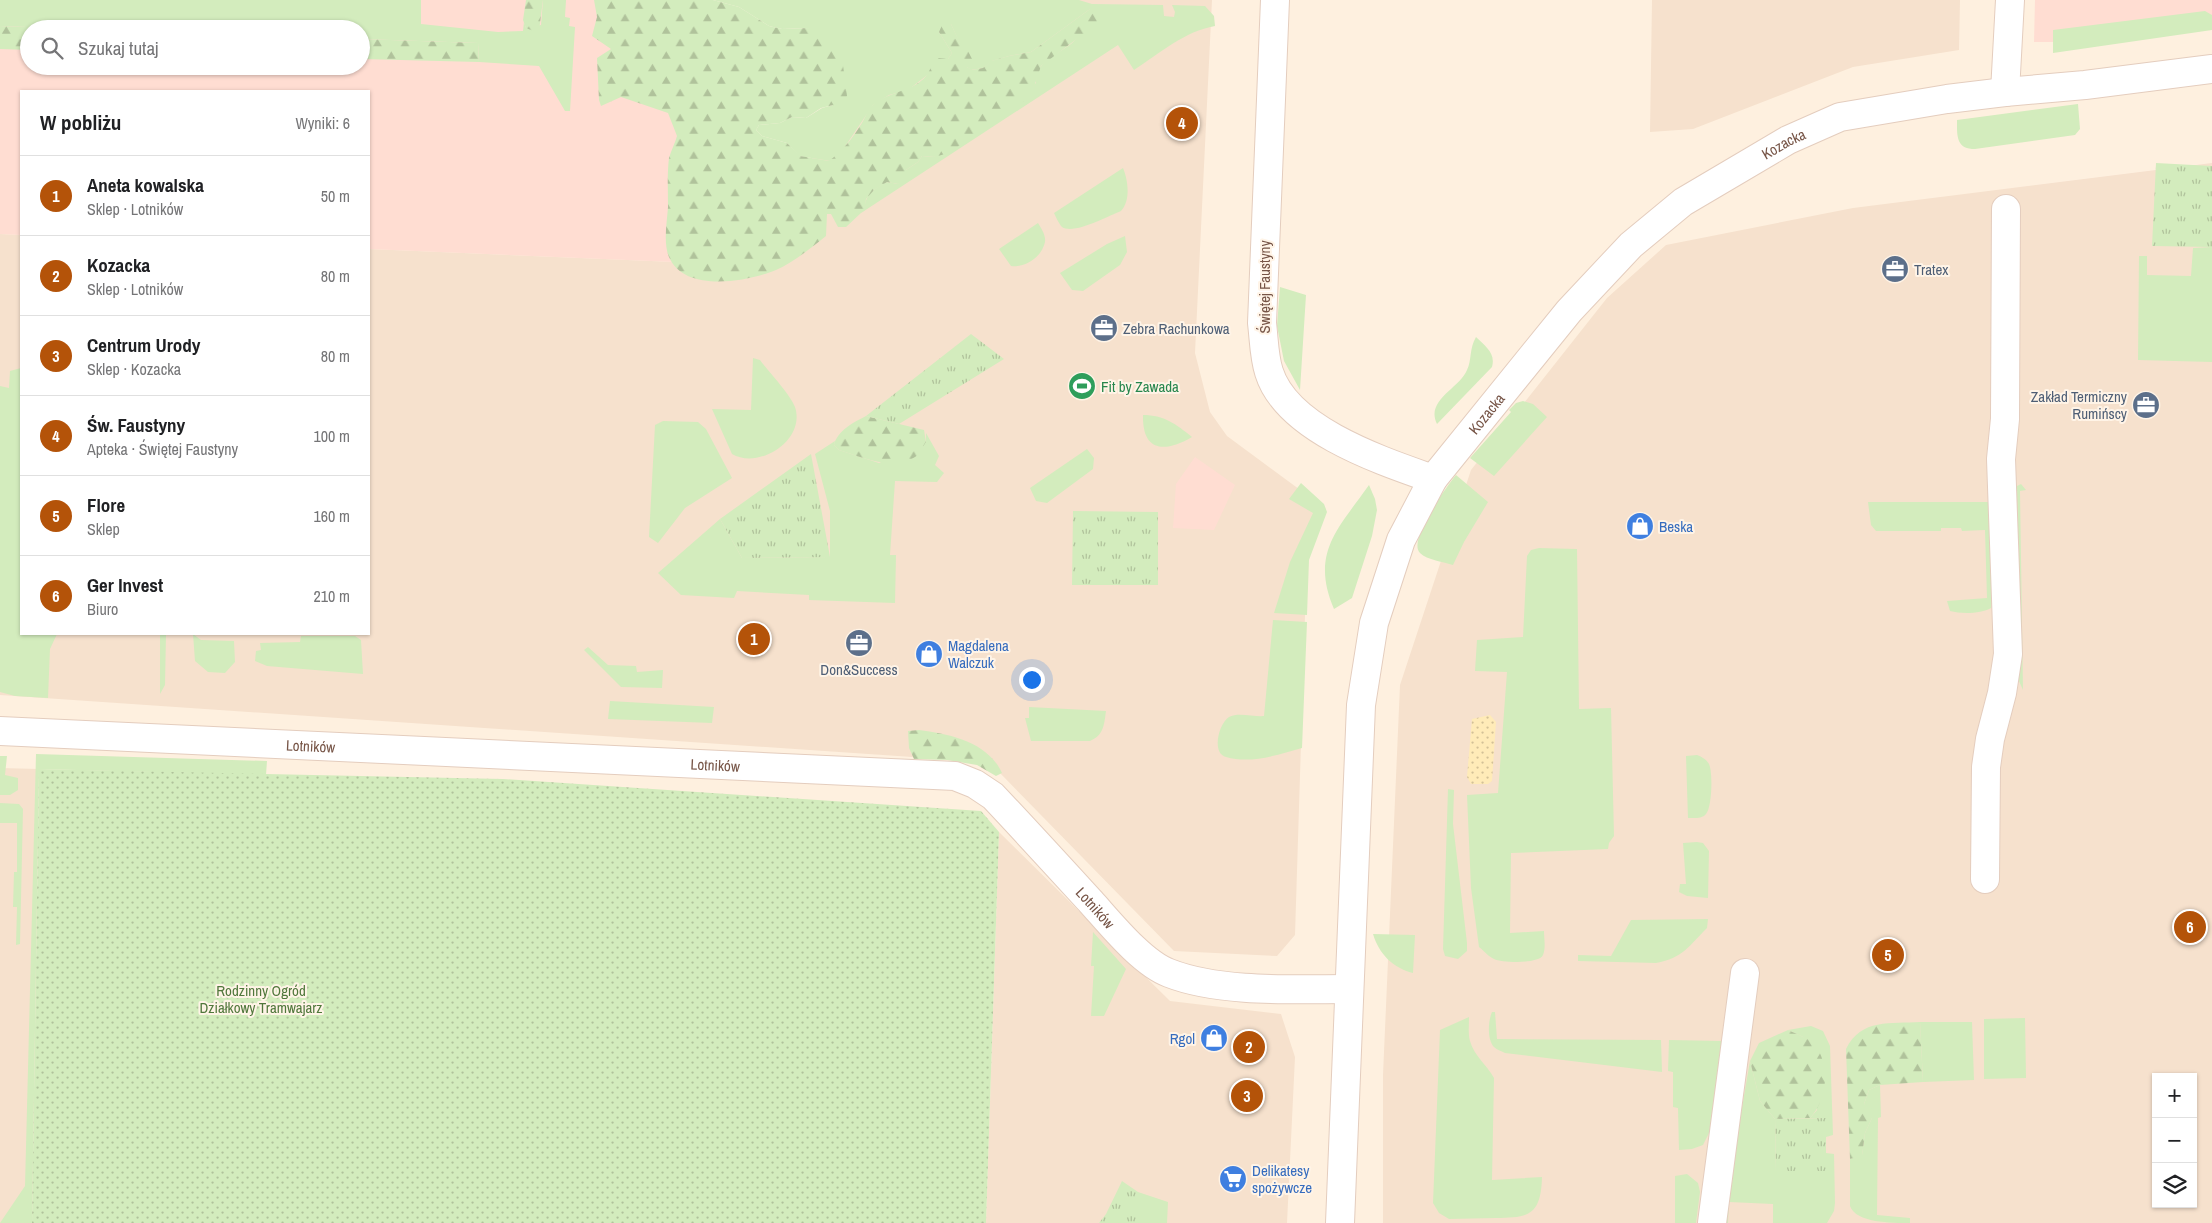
<!DOCTYPE html>
<html lang="pl">
<meta charset="utf-8">
<style>
body{margin:0;font-family:"Archivo Narrow",sans-serif;background:#f6f6f6;color:#202124}
.controls{position:absolute;right:15px;bottom:15px;display:grid;overflow:hidden;border-radius:0px;box-shadow:0 1px 4px #0004}
.controls button{width:45px;height:45px;display:grid;place-items:center;padding:0;border:0;border-bottom:1px solid #e0e0e0;background:#fff;color:#202124;font:25px sans-serif}
.you{position:absolute;left:1031px;top:679px;width:18px;height:18px;margin:-12px;border:4px solid #fff;border-radius:50%;background:#1a73e8;box-shadow:0 0 0 8px #1a73e833}
.badge{display:grid;place-items:center;width:32px;height:32px;border-radius:50%;background:#b45309;color:#fff;font-size:16px;font-weight:700}
.pin{position:absolute;translate:-50% -50%;border:2px solid #fff;box-shadow:0 1px 5px #0006}
.list{margin:0;padding:0;list-style:none}
h2{display:flex;justify-content:space-between;align-items:center;height:65px;margin:0;padding:0 20px;font-size:21px}
h2 small{font-size:16px;font-weight:400;color:#757577}
.list li{display:grid;grid-template-columns:32px 1fr auto;gap:15px;align-items:center;box-sizing:border-box;height:80px;padding:0 20px;border-top:1px solid #e0e0e0}
.list b{display:block;font-size:19px;white-space:nowrap}
.list p{margin:0;font-size:16px;white-space:nowrap;color:#757577}
.list em{font-size:16px;font-style:normal;color:#757577}
.icon{flex:none;width:28px;height:28px;fill:none;stroke:currentColor;stroke-width:2;stroke-linecap:round;stroke-linejoin:round}
.map{position:relative;flex:none;width:2212px;height:1223px;overflow:hidden}
.search{position:absolute;background:#fff;box-shadow:0 1px 4px #0004;left:20px;top:20px;width:350px;height:55px;display:flex;align-items:center;gap:12px;box-sizing:border-box;padding:0 18px;border-radius:28px;color:#757577;font-size:19px}
.panel{position:absolute;background:#fff;box-shadow:0 1px 4px #0004;left:20px;top:90px;width:350px;height:545px;border-radius:0px}
.map>svg:first-child{display:block}
</style>
<div class="map">
<svg width="2212" height="1223" viewBox="0 0 2212 1223">
<defs>
<pattern id="forest-firs" width="22" height="20" patternUnits="userSpaceOnUse" patternTransform="scale(1.25)"><rect width="22" height="20" fill="#d3ecbd"/><path d="M5 1l3.5 6h-7zM16 11l3.5 6h-7z" fill="#b0c29b"/></pattern>
<pattern id="sand-dots" width="8" height="8" patternUnits="userSpaceOnUse" patternTransform="scale(1.25)"><rect width="8" height="8" fill="#ffebb8"/><path d="M2 2h.1M6 6h.1" fill="none" stroke="#d3c197" stroke-width="1.8" stroke-linecap="round"/></pattern>
<pattern id="park-tufts" width="24" height="20" patternUnits="userSpaceOnUse" patternTransform="scale(1.25)"><rect width="24" height="20" fill="#d3ecbd"/><path d="M3 7l-1-3M5 7V3M7 7l1-3M15 17l-1-3M17 17v-4M19 17l1-3" fill="none" stroke="#b0c29b"/></pattern>
<pattern id="garden-dots" width="8" height="8" patternUnits="userSpaceOnUse" patternTransform="scale(1.25)"><rect width="8" height="8" fill="#d3ecbd"/><path d="M2 2h.1M6 6h.1" fill="none" stroke="#b0c29b" stroke-width="1.8" stroke-linecap="round"/></pattern>
</defs>
<rect width="100%" height="100%" fill="#fef0df"/>
<path fill="#f6e1cd" fill-rule="evenodd" d="M 913,0 L 1212,0 L 1195,353 L 1210,412 L 1227,436 L 1326,509 L 1307,552 L 1295,935 L 1277,956 L 1174,951 L 999,772 L 971,761 L 0,695 L 0,234 L 21,235 L 21,634 L 369,634 L 369,249 L 746,265 Z
M 1652,0 L 1960,0 L 1959,50 L 1853,67 L 1693,129 L 1650,132 Z
M 2212,163 L 2212,1223 L 1383,1223 L 1383,1075 L 1400,685 L 1471,470 L 1607,298 L 1666,245 L 1853,208 ZM 2156,1077 L 2193,1077 L 2193,1204 L 2156,1204 Z
M 0,768 L 39,769 L 32,1223 L 0,1223 Z
M 999,832 L 1170,1001 L 1281,1014 L 1295,1057 L 1287,1223 L 986,1223 Z"/>
<path fill="#ffddd2" fill-rule="evenodd" d="M 0,0 L 620,0 L 746,265 L 369,249 L 369,91 L 21,91 L 21,235 L 0,234 ZM 29,29 L 361,29 L 361,66 L 29,66 Z
M 2035,0 L 2212,0 L 2212,29 L 2116,42 L 2034,42 Z
M 1195,457 L 1235,485 L 1214,530 L 1173,528 L 1176,484 Z"/>
<path fill="#d3ecbd" d="M 0,0 L 421,0 L 421,24 L 498,32 L 523,31 L 524,22 L 526,28 L 541,25 L 543,0 L 566,0 L 565,17 L 570,18 L 569,26 L 575,27 L 570,111 L 565,111 L 539,66 L 479,62 L 478,43 L 361,39 L 361,29 L 82,29 L 0,26 Z
M 713,0 L 1079,0 L 1092,4 L 1163,5 L 1164,16 L 1174,17 L 1175,12 L 1172,5 L 1205,6 L 1214,16 L 1215,26 C 1185,31 1160,53 1134,70 L 1118,45 L 861,213 C 866,208 864,204 867,198 C 872,190 879,186 887,182 L 898,184 L 906,170 L 918,162 L 922,156 L 934,157 L 1036,83 C 1035,58 1064,54 1077,38 C 1084,31 1086,17 1090,9 L 1031,52 L 1009,56 L 992,61 L 983,68 L 971,70 L 967,67 L 960,44 L 951,24 L 939,32 L 952,53 L 948,59 L 908,90 L 889,95 L 873,105 L 842,151 L 830,161 L 799,156 L 787,143 L 762,136 L 756,130 L 759,125 L 780,123 L 792,117 L 806,118 L 822,108 L 833,105 L 808,28 L 782,29 L 769,26 L 739,7 Z
M 2205,11 L 2212,15 L 2212,30 L 2053,53 L 2053,30 Z
M 2078,104 L 2080,129 L 2075,135 L 1975,149 C 1956,149 1957,136 1957,120 Z
M 1123,168 C 1128,180 1131,200 1121,211 C 1108,216 1074,235 1062,227 C 1059,224 1056,217 1054,213 Z
M 1038,223 C 1041,228 1046,235 1045,242 C 1042,257 1025,268 1011,266 L 999,249 Z
M 1125,236 L 1127,252 L 1120,265 L 1083,291 L 1072,290 L 1060,273 L 1107,244 Z
M 2212,247 L 2212,362 L 2138,360 L 2139,256 L 2147,256 L 2147,275 L 2191,276 L 2193,248 Z
M 1280,287 L 1306,295 L 1300,390 L 1284,361 L 1277,326 Z
M 1476,337 C 1485,346 1496,353 1492,367 L 1437,424 C 1425,400 1460,388 1467,370 C 1472,360 1469,349 1476,337 Z
M 753,358 L 760,360 C 768,371 791,395 795,407 C 806,440 759,470 732,454 L 712,409 L 751,410 Z
M 21,368 L 21,634 L 57,634 L 50,649 L 48,698 L 15,696 L 0,692 L 0,386 L 9,388 L 10,371 Z
M 1523,401 L 1533,404 L 1547,417 L 1494,476 L 1470,458 L 1511,412 L 1509,410 L 1516,403 Z
M 1143,415 C 1164,415 1176,424 1192,437 C 1165,453 1142,452 1143,415 Z
M 663,421 L 698,422 L 706,429 L 732,478 L 685,508 L 658,543 L 649,537 L 655,425 Z
M 926,433 L 939,456 L 935,465 L 944,473 L 937,482 L 895,481 L 890,555 L 896,555 L 895,603 L 809,600 L 809,595 L 737,591 L 734,598 L 681,595 L 658,573 L 720,519 L 742,558 L 830,557 L 830,511 L 815,454 L 835,441 L 834,445 L 839,450 L 879,463 L 926,442 Z
M 1087,449 L 1094,458 L 1093,469 L 1047,503 L 1036,501 L 1030,488 Z
M 1456,475 L 1488,502 L 1464,542 L 1453,565 C 1444,562 1427,560 1420,553 C 1407,541 1447,486 1456,475 Z
M 1301,483 L 1324,504 L 1327,512 L 1309,560 L 1307,615 L 1274,613 L 1290,562 L 1313,513 L 1289,499 Z
M 2021,484 L 2026,490 L 2020,491 L 2023,690 L 2019,681 L 2017,486 Z
M 1369,485 L 1375,499 L 1377,510 L 1372,536 L 1352,598 L 1334,609 C 1310,553 1338,529 1369,485 Z
M 1868,502 L 1989,502 L 1992,601 L 1991,608 C 1981,614 1961,614 1950,611 L 1947,601 L 1987,598 L 1985,530 L 1962,531 L 1961,528 L 1941,528 L 1941,531 L 1876,531 L 1871,525 Z
M 1539,548 L 1577,549 L 1579,709 L 1611,708 L 1614,836 L 1609,843 L 1608,849 L 1511,853 L 1510,933 L 1544,931 C 1544,938 1546,948 1543,955 C 1539,964 1503,963 1494,959 C 1489,957 1484,951 1479,947 L 1471,888 L 1467,795 L 1498,793 L 1507,672 L 1475,671 L 1477,640 L 1523,637 L 1527,556 L 1531,550 Z
M 1273,620 L 1307,622 L 1302,748 C 1277,755 1251,764 1226,757 C 1211,753 1219,723 1229,717 C 1238,712 1254,717 1264,716 Z
M 160,634 L 166,634 L 165,685 L 160,694 Z
M 193,634 L 201,640 L 234,641 L 235,662 L 225,673 L 208,672 L 195,661 Z
M 301,636 L 355,636 L 361,640 L 363,674 L 267,666 L 255,661 L 256,651 L 261,650 L 260,643 L 300,642 Z
M 588,647 L 608,665 L 636,666 L 637,672 L 663,670 L 662,688 L 621,687 L 584,650 Z
M 610,701 L 714,707 L 712,723 L 608,719 Z
M 1029,707 L 1106,711 C 1104,725 1104,735 1090,741 L 1031,741 L 1025,718 L 1029,718 Z
M 36,754 L 267,761 L 266,775 L 39,769 L 32,1223 L 0,1223 L 25,1186 Z
M 1697,755 C 1702,757 1706,759 1709,764 C 1713,772 1712,808 1706,814 C 1702,819 1694,818 1688,818 L 1686,756 Z
M 0,756 L 7,756 L 5,775 L 18,778 L 18,790 L 10,795 L 0,795 Z
M 1448,789 L 1454,790 L 1453,824 L 1467,943 L 1467,951 L 1458,959 L 1445,956 L 1443,949 Z
M 0,803 L 19,804 L 23,809 L 20,944 L 16,945 L 17,907 L 13,907 L 14,872 L 17,872 L 17,823 L 0,823 Z
M 1697,842 L 1703,843 L 1709,851 L 1708,898 L 1687,896 L 1679,892 L 1680,884 L 1686,884 L 1683,843 Z
M 1708,919 L 1707,928 C 1689,946 1683,958 1656,963 L 1578,961 L 1578,955 L 1611,956 L 1631,920 Z
M 1093,932 L 1126,969 L 1104,1016 L 1091,1016 L 1094,966 L 1091,966 Z
M 1373,934 L 1415,935 L 1413,973 C 1393,968 1379,954 1373,934 Z
M 1492,1012 L 1495,1012 L 1497,1039 L 1661,1040 L 1662,1072 L 1505,1053 C 1502,1051 1497,1050 1494,1047 C 1487,1040 1488,1021 1492,1012 Z
M 1469,1017 C 1469,1025 1468,1034 1470,1041 C 1474,1056 1487,1065 1494,1078 L 1492,1180 L 1542,1177 C 1541,1215 1529,1218 1496,1218 C 1480,1218 1464,1219 1449,1219 L 1439,1213 L 1433,1203 L 1440,1030 Z
M 2025,1018 L 2026,1078 L 1984,1079 L 1984,1019 Z
M 1920,1022 L 1972,1022 L 1974,1080 L 1923,1082 Z
M 1811,1026 L 1823,1031 L 1830,1046 L 1833,1135 L 1826,1137 L 1826,1118 L 1810,1118 L 1817,1110 L 1803,1037 L 1788,1030 Z
M 1669,1040 L 1722,1041 L 1713,1125 L 1703,1145 L 1692,1149 L 1679,1150 L 1678,1108 L 1673,1107 L 1673,1072 L 1668,1071 Z
M 1750,1061 L 1760,1101 L 1775,1119 L 1776,1171 L 1826,1170 L 1826,1153 L 1834,1154 L 1835,1203 L 1834,1211 L 1827,1223 L 1773,1223 L 1773,1204 L 1729,1202 L 1728,1223 L 1722,1223 Z
M 1880,1085 L 1881,1117 L 1878,1118 L 1877,1215 L 1910,1218 L 1910,1223 C 1891,1223 1856,1223 1850,1206 L 1850,1159 L 1862,1155 L 1865,1133 L 1872,1118 L 1864,1104 L 1869,1090 Z
M 1687,1174 L 1698,1183 L 1700,1192 L 1696,1223 L 1675,1223 L 1675,1176 Z
M 1138,1192 L 1168,1202 L 1167,1223 L 1138,1223 Z"/>
<path fill="url(#forest-firs)" d="M 526,0 L 543,0 L 539,31 L 536,32 L 526,28 L 523,20 Z
M 594,0 L 713,0 L 739,7 L 769,26 L 782,29 L 808,28 L 831,41 L 843,65 L 847,96 L 840,107 L 833,105 L 821,108 L 806,118 L 792,117 L 780,123 L 759,125 L 756,130 L 762,136 L 787,143 L 800,156 L 829,161 C 842,151 852,139 860,126 C 865,119 868,108 875,103 C 894,89 926,91 932,63 L 939,58 L 948,59 L 952,53 L 939,32 L 942,25 L 951,24 L 960,43 L 965,45 L 973,61 L 967,67 L 972,70 L 983,68 L 991,61 L 1009,56 L 1031,52 L 1090,9 L 1100,9 L 1105,14 L 1105,26 L 1097,37 L 1078,38 L 1041,66 L 1031,96 L 949,153 L 934,157 L 922,156 L 918,162 L 906,170 L 906,180 L 898,184 L 887,182 L 874,190 L 866,199 L 865,210 L 861,213 L 846,227 L 838,227 L 831,214 L 827,214 L 826,236 C 811,248 794,262 776,270 C 747,282 684,293 669,257 C 663,243 667,222 668,207 C 668,191 667,174 669,158 C 671,151 675,143 677,136 L 668,113 L 621,97 L 601,106 L 599,100 L 597,58 L 611,49 L 592,36 L 597,17 Z
M 0,26 L 82,29 L 29,29 L 29,50 L 0,49 Z
M 361,39 L 478,43 L 479,62 L 361,59 Z
M 866,416 L 924,430 L 926,442 C 923,446 919,455 915,457 C 892,471 861,457 839,450 L 834,445 C 837,431 854,422 866,416 Z
M 919,730 C 950,734 988,742 1002,773 L 996,776 L 977,765 L 947,760 L 914,759 L 909,748 L 908,731 Z
M 1920,1022 L 1923,1082 L 1880,1085 L 1869,1090 L 1864,1104 L 1872,1109 L 1872,1118 L 1865,1133 L 1862,1156 L 1850,1159 L 1846,1049 C 1861,1018 1891,1024 1920,1022 Z
M 1788,1030 C 1796,1034 1809,1038 1815,1045 C 1831,1066 1827,1100 1810,1118 L 1775,1119 L 1760,1101 L 1750,1061 L 1759,1043 Z"/>
<path fill="url(#sand-dots)" d="M 1490,715 L 1496,722 L 1492,781 L 1488,784 L 1471,784 L 1467,777 L 1472,719 Z"/>
<path fill="url(#park-tufts)" d="M 2156,163 L 2212,166 L 2212,247 L 2152,246 Z
M 971,334 L 1004,359 L 899,424 L 866,416 Z
M 811,454 L 830,557 L 742,558 L 720,519 Z
M 1073,511 L 1158,512 L 1158,585 L 1072,585 Z
M 1826,1118 L 1826,1171 L 1776,1171 L 1775,1119 Z
M 1122,1181 L 1138,1192 L 1138,1223 L 1099,1223 L 1106,1214 Z"/>
<path fill="url(#garden-dots)" d="M 39,769 L 503,779 L 981,811 L 999,832 L 986,1223 L 32,1223 Z"/>
<g fill="none" stroke-linecap="round" stroke-linejoin="round">
<g stroke="#e4cdbe" stroke-width="30">
<g id="minor">
<path d="M 1275,0 L 1262,323 C 1264,339 1264,357 1269,372 C 1287,430 1382,461 1433,479"/>
<path d="M 2005,92 L 2010,0"/>
<path id="s1" d="M 0,731 L 955,776 L 975,784 L 993,796 C 1026,831 1058,866 1091,902 C 1110,923 1142,963 1169,973 C 1220,993 1294,989 1349,989"/>
<path d="M 1985,879 L 1986,767 L 1990,739 L 2002,693 L 2008,654 L 2001,459 L 2005,419 L 2006,209"/>
<path id="s2" d="M 1340,1223 L 1361,705 L 1374,623 L 1401,540 L 1433,479 L 1569,311 L 1631,245 L 1683,202 L 1788,140 L 1840,117 L 1947,99 L 2005,92 L 2085,85 L 2212,69"/>
<path d="M 1712,1223 L 1745,973"/>
</g>
</g>
<use href="#minor" stroke="#fff" stroke-width="28"/>
</g>
<defs>
<g id="office-disc" transform="scale(1.4375)"><circle r="9.5" fill="#5c6f8a" stroke="#fff4e7"/><path d="M-6-3h4V-5.5h4V-3h4V5H-6ZM-1-4.5V-3h2v-1.5ZM-6 0V1H6V0Z" fill="#fff"/></g>
<g id="stadium-disc" transform="scale(1.4375)"><circle r="9.5" fill="#2e9e5b" stroke="#fff4e7"/><path d="M0-5a6.5 5 0 1 0 0 10a6.5 5 0 1 0 0-10ZM-3.5-1.8h7v3.6h-7Z" fill="#fff"/></g>
<g id="shop-disc" transform="scale(1.4375)"><circle r="9.5" fill="#3f7fe0" stroke="#fff4e7"/><path d="M-5-2.5h2.3a2.7 3.5 0 0 1 5.4 0H5L5.5 6h-11ZM-1.5-2.5h3a1.5 2.3 0 0 0-3 0Z" fill="#fff"/></g>
<g id="supermarket-disc" transform="scale(1.4375)"><circle r="9.5" fill="#3f7fe0" stroke="#fff4e7"/><path d="M-6-5.5h2.5l.6 2H6L4.5 2H-2.5L-4.4-4H-6ZM-1.5 3.2a1.3 1.3 0 1 0 .1 0ZM3 3.2a1.3 1.3 0 1 0 .1 0Z" fill="#fff"/></g>
</defs>
<g fill-rule="evenodd">
<use href="#office-disc" x="1895" y="269"/>
<use href="#office-disc" x="1104" y="328"/>
<use href="#stadium-disc" x="1082" y="386"/>
<use href="#office-disc" x="2146" y="405"/>
<use href="#shop-disc" x="1640" y="526"/>
<use href="#office-disc" x="859" y="643"/>
<use href="#shop-disc" x="929" y="654"/>
<use href="#shop-disc" x="1214" y="1038"/>
<use href="#supermarket-disc" x="1233" y="1179"/>
</g>
<g text-anchor="middle" dominant-baseline="central" stroke-width="4" stroke-linejoin="round" paint-order="stroke">
<g font-size="15" fill="#765446" stroke="#fff4e7">
<text stroke="none"><textPath href="#s2" startOffset="1248">Kozacka</textPath></text>
<text transform="translate(1264 287) rotate(-90)">Świętej Faustyny</text>
<text stroke="none"><textPath href="#s2" startOffset="842">Kozacka</textPath></text>
<text stroke="none"><textPath href="#s1" startOffset="311">Lotników</textPath></text>
<text stroke="none"><textPath href="#s1" startOffset="716">Lotników</textPath></text>
<text stroke="none"><textPath href="#s1" startOffset="1151">Lotników</textPath></text>
</g>
<g font-size="15" fill="#4e5e75" stroke="#fff4e7" text-anchor="start">
<text x="1914" y="269">Tratex</text>
<text x="1123" y="328">Zebra Rachunkowa</text>
<text x="2127" y="396" text-anchor="end">Zakład Termiczny<tspan x="2127" dy="17">Rumińscy</tspan></text>
<text x="859" y="669" text-anchor="middle">Don&amp;Success</text>
</g>
<g font-size="15" fill="#27864d" stroke="#fff4e7" text-anchor="start">
<text x="1101" y="386">Fit by Zawada</text>
</g>
<g font-size="15" fill="#366cbe" stroke="#fff4e7" text-anchor="start">
<text x="1659" y="526">Beska</text>
<text x="948" y="645">Magdalena<tspan x="948" dy="17">Walczuk</tspan></text>
<text x="1195" y="1038" text-anchor="end">Rgol</text>
<text x="1252" y="1170">Delikatesy<tspan x="1252" dy="17">spożywcze</tspan></text>
</g>
<g font-size="15" fill="#50773b" stroke="#fff4e7">
<text x="261" y="990">Rodzinny Ogród<tspan x="261" dy="17">Działkowy Tramwajarz</tspan></text>
</g>
</g>
</svg>
<div class="controls">
<button>+</button>
<button>−</button>
<button><svg class="icon" aria-label="layers" viewBox="0 0 24 24"><path d="M12 4l9 5-9 5-9-5zM3 14l9 5 9-5"/></svg></button>
</div>
<div class="you"></div>
<div class="pin badge" style="left:754px;top:639px">1</div>
<div class="pin badge" style="left:1249px;top:1047px">2</div>
<div class="pin badge" style="left:1247px;top:1096px">3</div>
<div class="pin badge" style="left:1182px;top:123px">4</div>
<div class="pin badge" style="left:1888px;top:955px">5</div>
<div class="pin badge" style="left:2190px;top:927px">6</div>
<div class="search"><svg class="icon" aria-label="search" viewBox="0 0 24 24"><circle cx="10" cy="10" r="6"/><path d="M15 15l6 6"/></svg>Szukaj tutaj</div>
<section class="panel">
<h2>W pobliżu<small>Wyniki: 6</small></h2>
<ul class="list">
<li><span class="badge">1</span><div><b>Aneta kowalska</b><p>Sklep · Lotników</p></div><em>50 m</em></li>
<li><span class="badge">2</span><div><b>Kozacka</b><p>Sklep · Lotników</p></div><em>80 m</em></li>
<li><span class="badge">3</span><div><b>Centrum Urody</b><p>Sklep · Kozacka</p></div><em>80 m</em></li>
<li><span class="badge">4</span><div><b>Św. Faustyny</b><p>Apteka · Świętej Faustyny</p></div><em>100 m</em></li>
<li><span class="badge">5</span><div><b>Flore</b><p>Sklep</p></div><em>160 m</em></li>
<li><span class="badge">6</span><div><b>Ger Invest</b><p>Biuro</p></div><em>210 m</em></li>
</ul>
</section>
</div>
